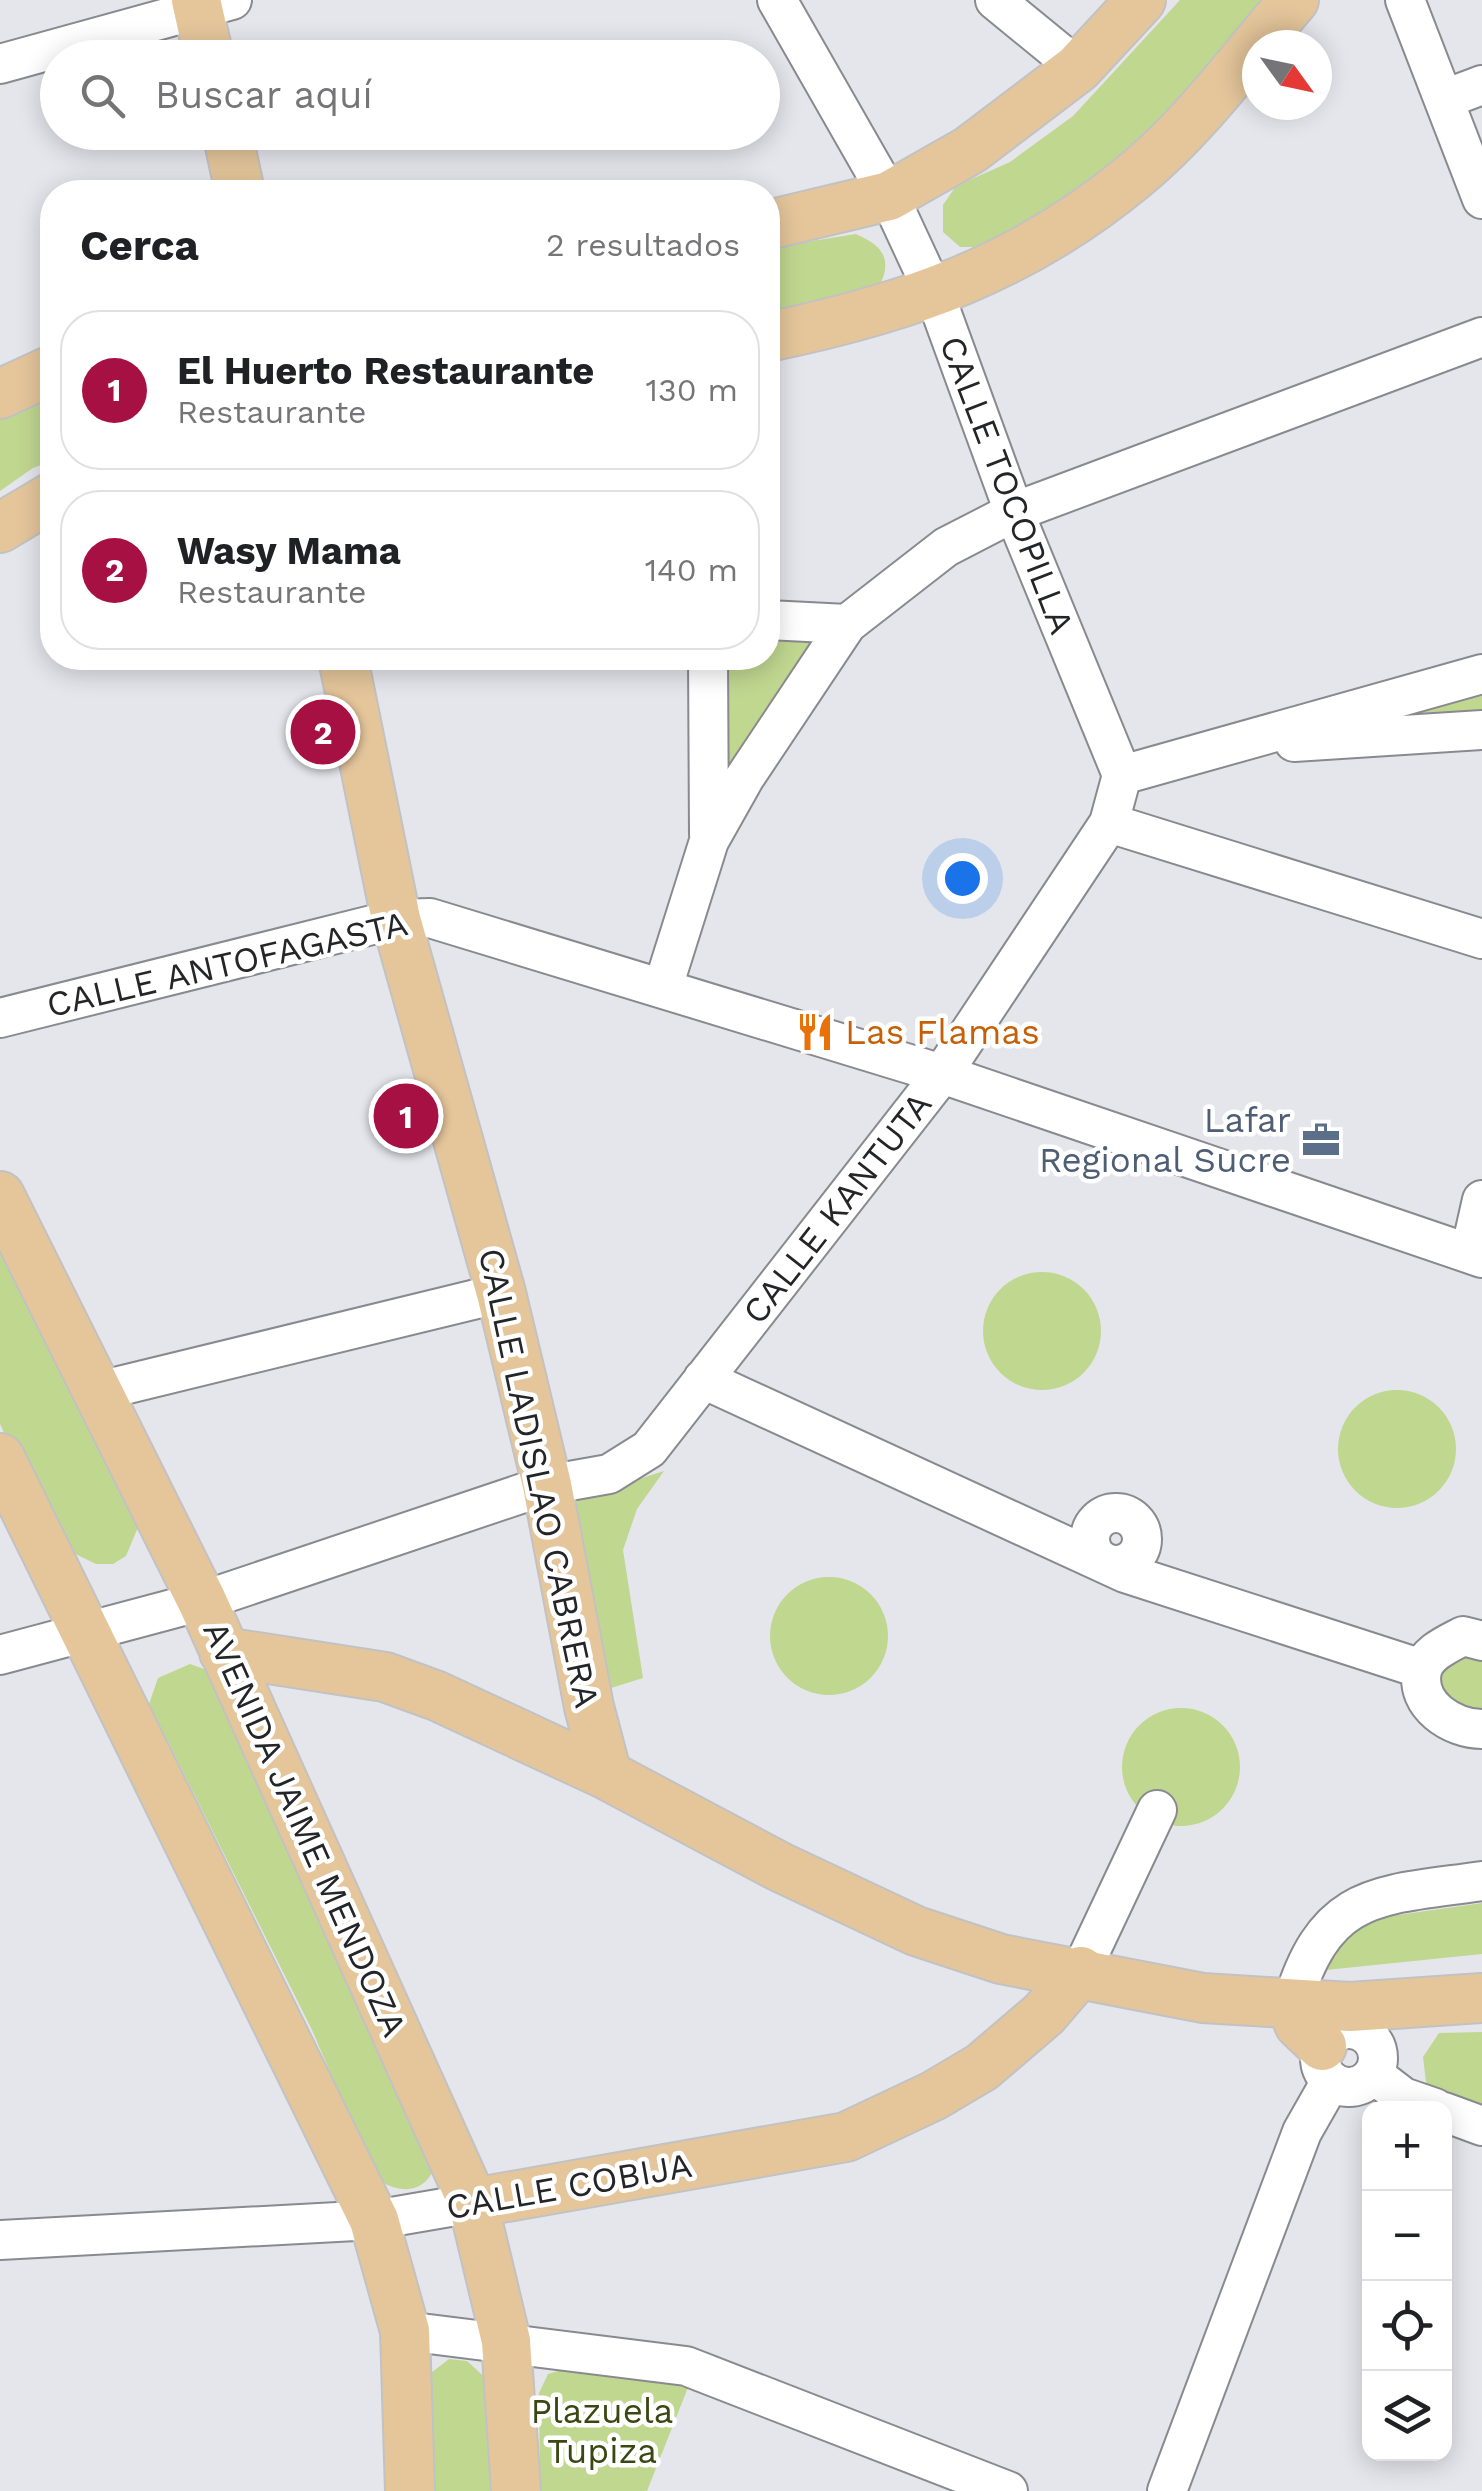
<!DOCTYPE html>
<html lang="es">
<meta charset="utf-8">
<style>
body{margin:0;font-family:"Work Sans",sans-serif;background:#f6f6f6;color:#202124}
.controls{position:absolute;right:30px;bottom:30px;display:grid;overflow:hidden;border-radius:20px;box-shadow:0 5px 25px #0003}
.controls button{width:90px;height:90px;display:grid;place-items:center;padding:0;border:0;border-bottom:2px solid #e0e0e0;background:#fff;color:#202124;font:50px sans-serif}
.compass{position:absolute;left:1242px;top:30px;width:90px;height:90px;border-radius:50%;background:#fff;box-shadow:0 5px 25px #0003;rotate:123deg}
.you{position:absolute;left:962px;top:878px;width:35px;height:35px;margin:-25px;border:8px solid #fff;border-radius:50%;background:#1a73e8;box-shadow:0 0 0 15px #1a73e833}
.badge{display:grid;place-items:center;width:65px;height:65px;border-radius:50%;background:#a71043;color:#fff;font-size:32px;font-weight:700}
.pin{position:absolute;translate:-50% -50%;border:5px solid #fff;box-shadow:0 2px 10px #0006}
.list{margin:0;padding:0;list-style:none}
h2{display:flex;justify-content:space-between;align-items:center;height:130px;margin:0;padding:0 40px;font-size:42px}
h2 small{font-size:32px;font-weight:400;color:#757577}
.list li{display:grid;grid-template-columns:65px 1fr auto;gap:30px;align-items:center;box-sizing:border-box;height:160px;margin:0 20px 20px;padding:0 20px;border:2px solid #e0e0e0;border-radius:40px}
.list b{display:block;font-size:38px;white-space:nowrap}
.list p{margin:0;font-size:32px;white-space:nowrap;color:#757577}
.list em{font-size:32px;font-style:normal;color:#757577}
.icon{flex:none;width:55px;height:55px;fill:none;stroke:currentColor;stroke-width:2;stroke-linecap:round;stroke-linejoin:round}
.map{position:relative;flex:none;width:1482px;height:2491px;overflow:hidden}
.search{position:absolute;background:#fff;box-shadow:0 5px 25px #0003;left:40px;top:40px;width:740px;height:110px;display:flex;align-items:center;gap:25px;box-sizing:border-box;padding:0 35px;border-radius:55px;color:#757577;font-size:38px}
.panel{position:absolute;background:#fff;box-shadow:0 5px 25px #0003;left:40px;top:180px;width:740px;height:490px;border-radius:40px}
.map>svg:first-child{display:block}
</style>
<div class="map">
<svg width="1482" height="2491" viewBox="0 0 1482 2491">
<rect width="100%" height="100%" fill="#e5e6ec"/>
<path fill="#c0d790" d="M 1180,0 L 1278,0 L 1160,129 L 1090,190 L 996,247 L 960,247 L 943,232 L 943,205 L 956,186 L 1010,162 L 1073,116 Z
M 856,234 C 886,247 893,262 877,291 L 768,315 L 768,248 Z
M 52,390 L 52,461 L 33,468 L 0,491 L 0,414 Z
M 768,638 L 811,643 L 728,774 L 723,658 L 768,658 Z
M 1482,683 L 1482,714 L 1347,727 Z
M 0,1238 L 139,1525 L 126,1556 L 113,1564 L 96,1564 L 57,1545 L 0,1424 Z
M983 1331a59 59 0 1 1 118 0a59 59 0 1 1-118 0Z
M1338 1449a59 59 0 1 1 118 0a59 59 0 1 1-118 0Z
M 664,1471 L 637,1509 L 623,1550 L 643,1678 L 608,1689 L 573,1500 Z
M770 1636a59 59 0 1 1 118 0a59 59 0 1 1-118 0Z
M 1482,1651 L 1482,1715 L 1470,1715 L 1434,1685 L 1440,1662 Z
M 190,1664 L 207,1670 L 329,1921 L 437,2162 C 426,2194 402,2195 376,2179 L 312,2030 L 149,1704 L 158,1678 Z
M1122 1767a59 59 0 1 1 118 0a59 59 0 1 1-118 0Z
M 1482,1903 L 1482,1954 L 1326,1970 L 1331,1949 L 1363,1920 Z
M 1482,2032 L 1482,2110 L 1427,2091 L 1423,2057 L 1439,2033 Z
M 449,2359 L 467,2361 L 489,2381 L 495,2491 L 427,2491 L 427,2376 Z
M 575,2366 L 689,2385 L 647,2491 L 540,2491 L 539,2393 L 548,2374 Z"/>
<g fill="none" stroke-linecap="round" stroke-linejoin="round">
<g stroke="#898a90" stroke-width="42">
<path id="minor" d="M 777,0 L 889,196 L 935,295 L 1014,512 L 1122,775
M 995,0 L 1078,68
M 1405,0 L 1482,199
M 0,64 L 232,0
M 1445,99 L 1482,85
M 768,620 L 847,624
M 708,658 L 709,835
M 1294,742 L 1482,730
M 1122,775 L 1482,674
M 1109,823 L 1482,939
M 663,987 L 709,841 L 745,777 L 847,624 L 946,547 L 1014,512 L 1482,337
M 0,1018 L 396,919 L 430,918 L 942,1074 L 1482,1258
M 1470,1253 L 1482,1200
M 703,1379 L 1125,1573 L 1422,1669
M 99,1391 L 501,1293
M1090 1539a26 26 0 1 1 52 0a26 26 0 1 1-52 0Z
M 1482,1641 L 1463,1636 C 1448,1644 1426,1653 1422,1671 C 1415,1705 1452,1729 1482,1729
M 0,1655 L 202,1601 L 547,1485 L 609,1474 L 649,1449 L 942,1074 L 1109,823 L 1122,775
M 1081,1971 L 1157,1810
M 1292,2004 C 1326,1890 1378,1896 1482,1881
M1320 2058a29 29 0 1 1 58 0a29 29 0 1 1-58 0Z
M 1373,2074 L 1403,2097 L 1435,2108
M 1444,2112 L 1482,2126
M 0,2240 L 374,2220 L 473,2203
M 405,2331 L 686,2366 L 1008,2491
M 1167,2491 L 1302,2132 L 1331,2081"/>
</g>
<g stroke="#c2c2c3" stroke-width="52">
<path id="major" d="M 196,0 L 209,58
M 227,132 L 240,192
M 768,225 L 889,196 L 970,150 L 1078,68 L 1141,0
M 768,337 C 908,308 1022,269 1134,176 C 1195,126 1243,59 1294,0
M 0,394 L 52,370
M 0,528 L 52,497
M 343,658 L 396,919 L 501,1293 L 547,1485 L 589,1707 L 607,1775
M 0,1196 L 202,1601 L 473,2203 L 506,2341 L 516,2491
M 0,1458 L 374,2220 L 405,2331 L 410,2491
M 224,1652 L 385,1677 L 437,1696 L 607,1775 L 780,1867 L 916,1931 L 1001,1959 L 1203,1998 L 1350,2007 L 1482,1998
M 1292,2004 L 1299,2024 L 1322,2046
M 473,2203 L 846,2137 L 933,2096 L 982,2067 L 1044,2014 L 1081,1971"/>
</g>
<use href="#minor" stroke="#fff" stroke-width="38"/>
<use href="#major" stroke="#e5c69b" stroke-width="48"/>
</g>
<defs>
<g id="restaurant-bare" transform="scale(3)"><path d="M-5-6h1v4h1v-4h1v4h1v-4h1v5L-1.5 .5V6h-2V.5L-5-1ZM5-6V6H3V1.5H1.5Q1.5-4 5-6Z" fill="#e8710a" stroke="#fff" stroke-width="2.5" paint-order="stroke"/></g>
<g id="office-bare" transform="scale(3)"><path d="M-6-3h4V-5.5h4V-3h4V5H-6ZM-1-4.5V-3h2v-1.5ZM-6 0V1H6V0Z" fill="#5c6f8a" stroke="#fff" stroke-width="2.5" paint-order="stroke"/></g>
</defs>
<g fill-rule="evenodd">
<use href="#restaurant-bare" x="815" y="1032"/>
<use href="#office-bare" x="1321" y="1140"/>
</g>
<g text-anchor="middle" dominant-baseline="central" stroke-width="9" stroke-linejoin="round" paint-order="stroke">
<g font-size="35" fill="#242527" stroke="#fff">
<text transform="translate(1007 485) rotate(69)">CALLE TOCOPILLA</text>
<text transform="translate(227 964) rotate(-13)">CALLE ANTOFAGASTA</text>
<text transform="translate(837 1208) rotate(-52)">CALLE KANTUTA</text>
<text transform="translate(539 1478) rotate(78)">CALLE LADISLAO CABRERA</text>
<text transform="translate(305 1829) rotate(66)">AVENIDA JAIME MENDOZA</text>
<text transform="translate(569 2186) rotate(-10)">CALLE COBIJA</text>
</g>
<g font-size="35" fill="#c56008" stroke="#fff" text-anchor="start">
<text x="845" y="1032">Las Flamas</text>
</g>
<g font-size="35" fill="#4e5e75" stroke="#fff" text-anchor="end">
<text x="1291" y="1120">Lafar<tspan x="1291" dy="40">Regional Sucre</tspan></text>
</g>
<g font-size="35" fill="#394712" stroke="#fff">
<text x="602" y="2411">Plazuela<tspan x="602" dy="40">Tupiza</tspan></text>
</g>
</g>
</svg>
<div class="controls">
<button>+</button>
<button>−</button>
<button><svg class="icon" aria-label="locate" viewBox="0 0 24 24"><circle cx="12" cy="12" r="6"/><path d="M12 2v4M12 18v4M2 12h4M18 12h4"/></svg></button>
<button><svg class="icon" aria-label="layers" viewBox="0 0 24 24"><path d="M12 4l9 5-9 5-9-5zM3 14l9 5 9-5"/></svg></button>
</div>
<svg class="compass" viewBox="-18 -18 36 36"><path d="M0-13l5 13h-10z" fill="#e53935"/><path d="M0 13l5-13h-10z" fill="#757577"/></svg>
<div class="you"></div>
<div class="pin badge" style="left:406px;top:1116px">1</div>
<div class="pin badge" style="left:323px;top:732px">2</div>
<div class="search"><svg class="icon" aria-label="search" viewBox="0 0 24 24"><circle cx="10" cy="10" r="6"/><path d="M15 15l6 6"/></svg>Buscar aquí</div>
<section class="panel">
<h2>Cerca<small>2 resultados</small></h2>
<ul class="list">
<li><span class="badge">1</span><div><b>El Huerto Restaurante</b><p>Restaurante</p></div><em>130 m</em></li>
<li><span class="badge">2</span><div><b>Wasy Mama</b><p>Restaurante</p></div><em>140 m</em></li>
</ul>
</section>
</div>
